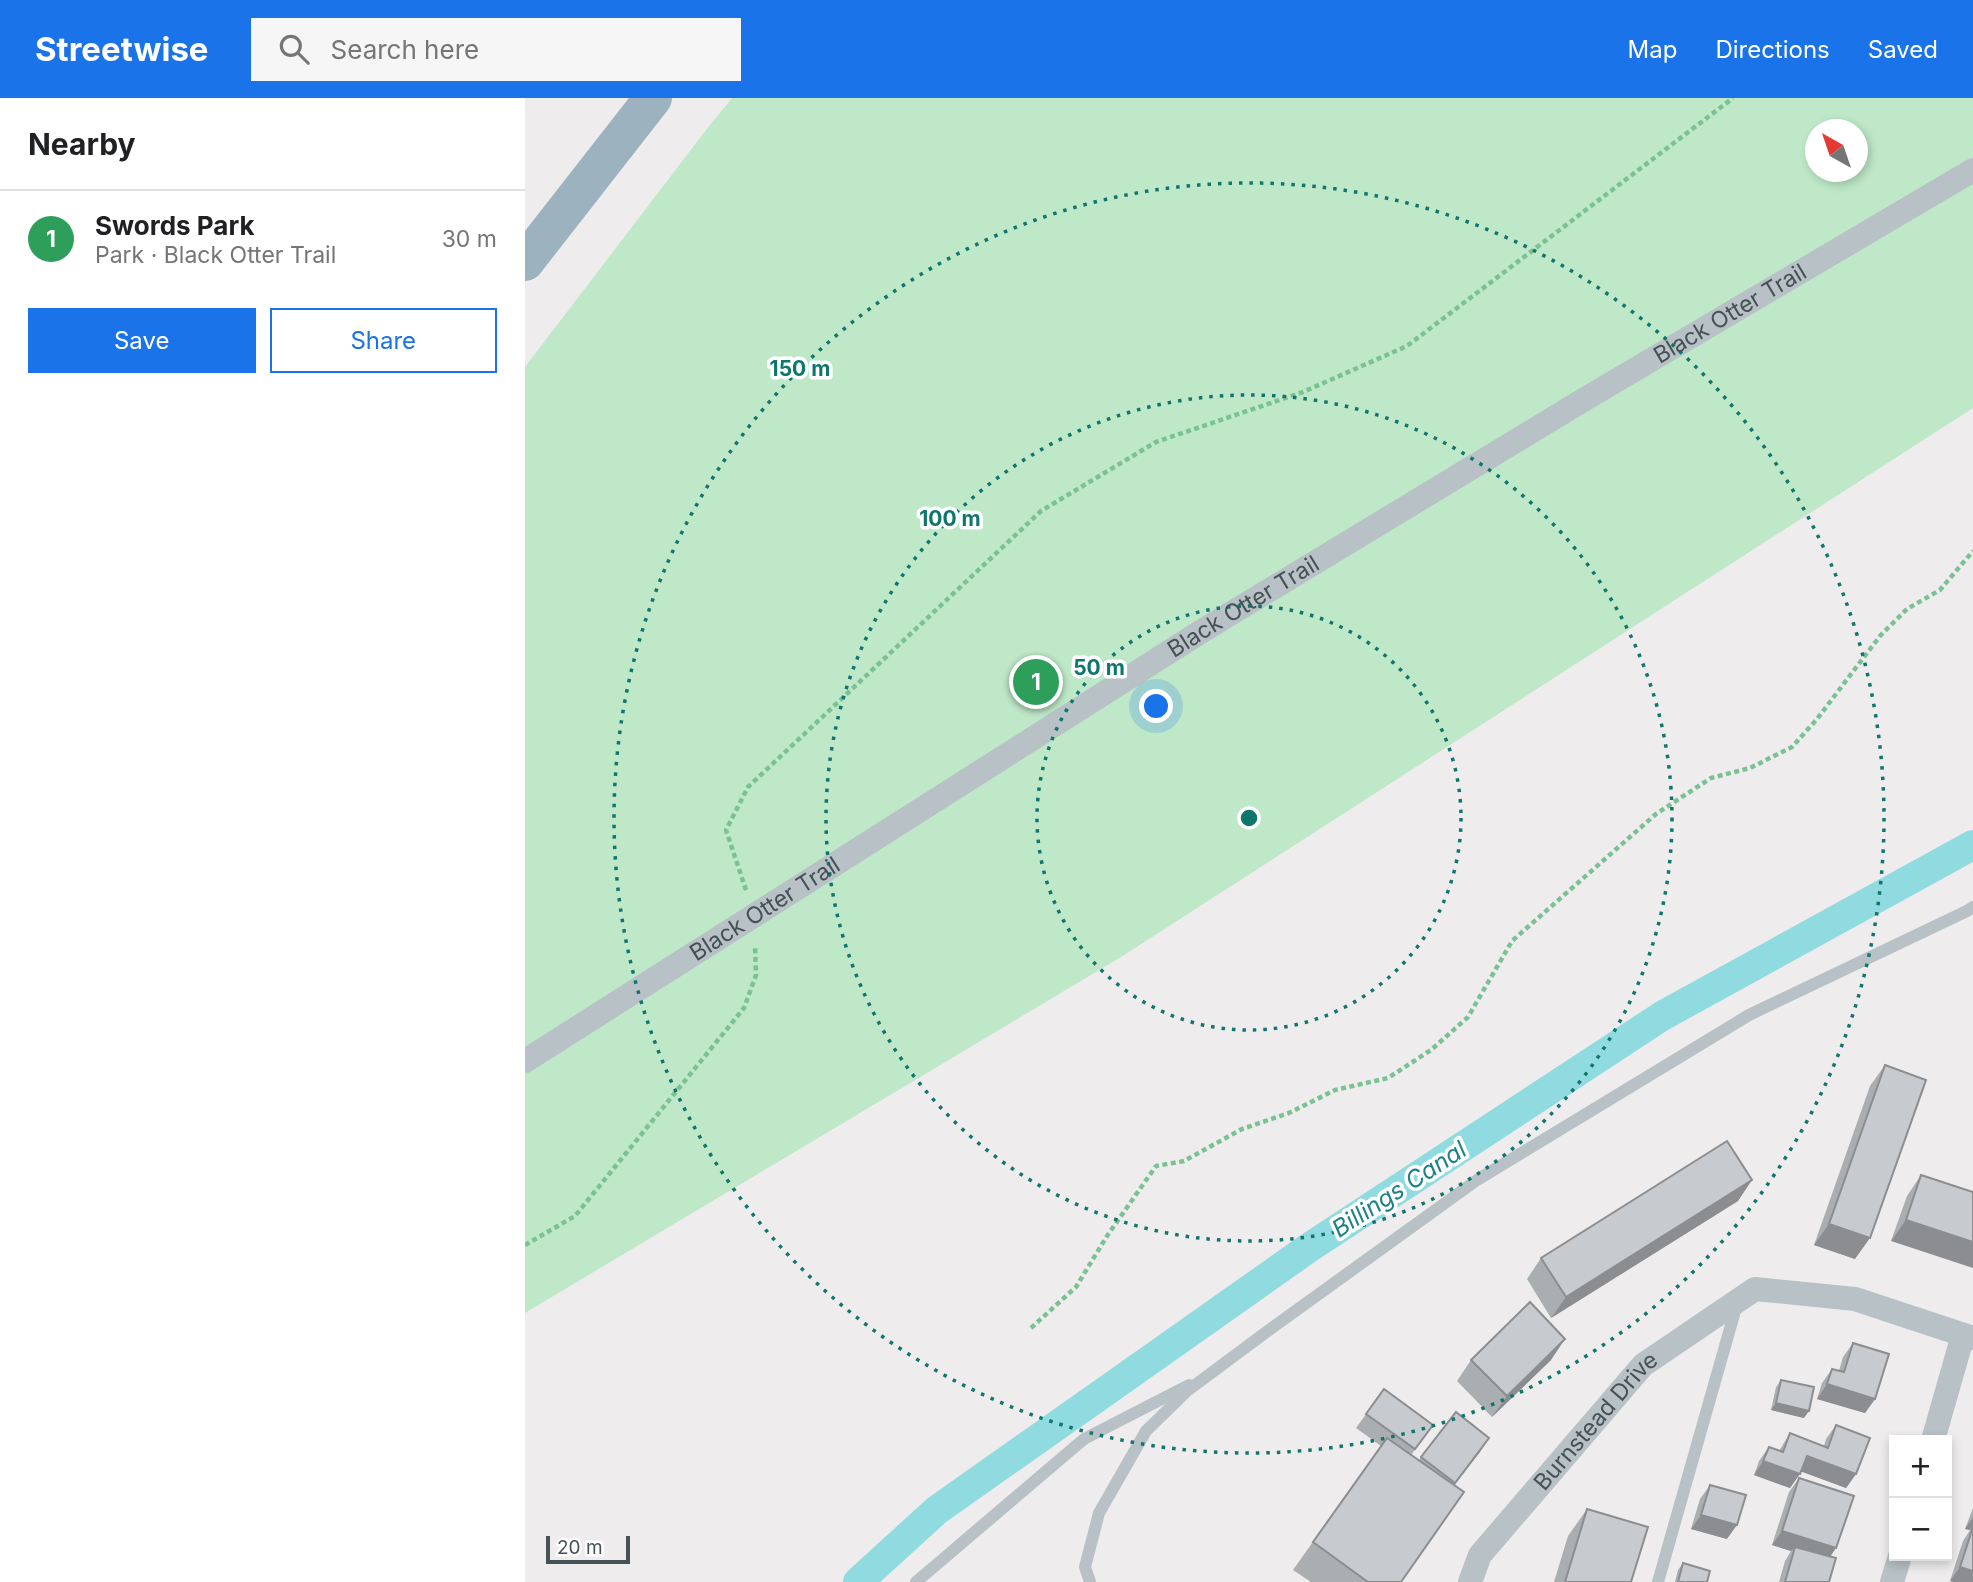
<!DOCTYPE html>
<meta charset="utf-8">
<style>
body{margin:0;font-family:Inter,sans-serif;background:#f6f6f6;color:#202124}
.controls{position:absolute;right:21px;bottom:21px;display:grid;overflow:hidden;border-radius:0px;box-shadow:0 4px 10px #0003}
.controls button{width:63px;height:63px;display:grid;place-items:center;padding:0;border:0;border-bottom:2px solid #e0e0e0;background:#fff;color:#202124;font:35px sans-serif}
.compass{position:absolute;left:1280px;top:21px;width:63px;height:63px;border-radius:50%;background:#fff;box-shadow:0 4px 10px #0003;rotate:320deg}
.scale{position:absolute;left:21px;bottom:18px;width:84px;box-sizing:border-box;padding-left:7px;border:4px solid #465156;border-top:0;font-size:19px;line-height:24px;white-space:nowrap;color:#465156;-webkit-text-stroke:5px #fff;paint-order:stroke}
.you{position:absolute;left:632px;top:609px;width:24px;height:24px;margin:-18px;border:5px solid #fff;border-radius:50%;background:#1a73e8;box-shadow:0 0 0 10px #1a73e833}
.badge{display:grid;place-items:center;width:46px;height:46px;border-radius:50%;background:#1a73e8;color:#fff;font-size:23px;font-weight:700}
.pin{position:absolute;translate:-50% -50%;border:4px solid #fff;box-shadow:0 2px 7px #0006}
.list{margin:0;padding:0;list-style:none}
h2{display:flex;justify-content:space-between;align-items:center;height:91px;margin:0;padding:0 28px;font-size:30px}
h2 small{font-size:23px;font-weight:400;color:#757577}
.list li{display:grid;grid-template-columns:46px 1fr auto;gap:21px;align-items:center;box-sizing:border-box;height:98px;padding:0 28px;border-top:2px solid #e0e0e0}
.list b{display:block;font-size:26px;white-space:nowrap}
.list p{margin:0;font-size:23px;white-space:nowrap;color:#757577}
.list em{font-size:23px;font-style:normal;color:#757577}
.actions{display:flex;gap:14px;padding:21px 28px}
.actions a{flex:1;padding:16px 0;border:2px solid #1a73e8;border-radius:0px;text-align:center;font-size:24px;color:#1a73e8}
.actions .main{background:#1a73e8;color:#fff}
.icon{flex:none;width:38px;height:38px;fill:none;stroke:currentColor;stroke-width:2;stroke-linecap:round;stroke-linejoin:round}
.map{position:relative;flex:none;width:1448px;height:1484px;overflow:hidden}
header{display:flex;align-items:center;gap:42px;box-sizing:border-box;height:98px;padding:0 35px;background:#1a73e8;color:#fff}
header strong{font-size:33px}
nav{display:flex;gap:38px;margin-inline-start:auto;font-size:24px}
.search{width:490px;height:63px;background:#f6f6f6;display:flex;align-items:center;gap:18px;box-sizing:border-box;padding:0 24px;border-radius:0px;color:#757577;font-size:26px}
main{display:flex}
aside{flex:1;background:#fff}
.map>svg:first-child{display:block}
</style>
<header>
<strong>Streetwise</strong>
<div class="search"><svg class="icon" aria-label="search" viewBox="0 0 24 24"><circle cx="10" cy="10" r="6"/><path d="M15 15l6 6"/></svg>Search here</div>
<nav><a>Map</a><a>Directions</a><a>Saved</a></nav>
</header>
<main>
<aside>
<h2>Nearby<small></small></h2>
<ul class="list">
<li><span class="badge" style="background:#2e9e5b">1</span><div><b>Swords Park</b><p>Park · Black Otter Trail</p></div><em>30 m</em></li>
</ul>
<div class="actions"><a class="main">Save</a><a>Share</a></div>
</aside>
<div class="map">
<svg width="1448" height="1484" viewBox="0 0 1448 1484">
<rect width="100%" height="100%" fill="#eeecec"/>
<path fill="#bee8c8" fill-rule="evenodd" d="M 207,0 L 1448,0 L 1448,310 L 596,859 L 0,1215 L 0,269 L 181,32 ZM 1290,32 L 1332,32 L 1332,74 L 1290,74 Z"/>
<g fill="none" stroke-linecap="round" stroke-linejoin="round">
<path stroke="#90dbe0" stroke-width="30" d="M 333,1484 L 412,1412 L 785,1149 L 1137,918 L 1448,747"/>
<path stroke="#7ac194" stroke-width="4.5" stroke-dasharray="5 3.5" stroke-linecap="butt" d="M 221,792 L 201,732 L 223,689 L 516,413 L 631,344 L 778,294 L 882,248 L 1208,0
M 0,1147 L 50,1118 L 219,910 L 231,877 L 230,848
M 506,1230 L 551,1189 L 582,1138 L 631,1068 L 659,1063 L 717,1031 L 764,1015 L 810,992 L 863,980 L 906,952 L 943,919 L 987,843 L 1131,716 L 1186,680 L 1225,670 L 1267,649 L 1292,621 L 1355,538 L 1382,511 L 1415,492 L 1448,453"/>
<path stroke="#b8c2c6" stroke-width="12" d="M 391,1484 L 559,1341 L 664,1287
M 565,1484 L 560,1469 L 574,1415 L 621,1333 L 662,1293 L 744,1232 L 952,1082 L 1224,917 L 1442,813 L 1448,809
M 1133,1484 L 1212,1206"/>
<g stroke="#b8c2c6" stroke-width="24">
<path id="s1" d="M 0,963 L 677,533 L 1055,304 L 1448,72"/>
<path d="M 1408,1342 L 1438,1237"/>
<path id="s2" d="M 945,1484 L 955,1457 L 1118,1267 L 1230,1191 L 1330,1201 L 1448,1240"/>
<path d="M 1367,1484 L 1375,1458"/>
</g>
<path stroke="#9cb2be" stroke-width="38" d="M 0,164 L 128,0"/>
</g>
<path fill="#abaeb1" d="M 1360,967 L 1330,1161 L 1289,1147 L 1345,988 Z
M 1396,1077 L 1448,1094 L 1366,1143 L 1382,1098 Z
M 1213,1103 L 1026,1220 L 1002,1181 L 1016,1160 Z
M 1328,1245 L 1350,1301 L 1340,1315 L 1292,1301 L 1297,1285 L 1307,1271 L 1314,1273 L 1318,1259 Z
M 946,1262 L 1026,1262 L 967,1319 L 932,1283 Z
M 1256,1282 L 1279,1320 L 1246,1312 L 1251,1289 Z
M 859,1291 L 908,1327 L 886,1357 L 894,1362 L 931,1314 L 964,1340 L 929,1387 L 876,1484 L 786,1484 L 768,1472 L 856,1348 L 831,1330 Z
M 1311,1327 L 1331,1376 L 1321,1390 L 1276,1373 L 1265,1390 L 1229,1377 L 1234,1363 L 1244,1349 L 1254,1353 L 1265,1335 L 1299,1348 L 1301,1341 Z
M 1274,1380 L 1305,1458 L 1304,1484 L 1254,1484 L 1260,1463 L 1266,1453 L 1247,1447 L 1264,1394 Z
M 1185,1387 L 1202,1441 L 1166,1431 L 1175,1401 Z
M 1448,1410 L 1448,1484 L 1425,1483 L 1438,1443 L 1445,1432 L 1440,1431 Z
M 1062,1411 L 1106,1484 L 1029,1484 L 1043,1438 Z
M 1158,1465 L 1182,1484 L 1150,1484 L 1153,1472 Z"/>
<path fill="#8b8d90" d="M 1227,1082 L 1213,1103 L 1026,1220 L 1041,1199 Z
M 1381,1122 L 1448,1144 L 1448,1170 L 1366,1143 Z
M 1304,1126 L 1345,1140 L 1330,1161 L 1289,1147 Z
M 1040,1241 L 1026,1262 L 967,1319 L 982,1298 Z
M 1302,1286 L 1350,1301 L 1340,1315 L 1292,1301 Z
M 1251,1305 L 1284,1313 L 1279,1320 L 1246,1312 Z
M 964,1340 L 955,1354 L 920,1399 L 930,1385 Z
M 1282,1358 L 1331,1376 L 1321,1390 L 1272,1372 Z
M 1238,1363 L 1275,1376 L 1265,1390 L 1229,1377 Z
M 1176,1417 L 1212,1427 L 1202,1441 L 1166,1431 Z
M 1448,1419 L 1448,1429 L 1445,1432 L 1440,1431 Z
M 1257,1433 L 1311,1450 L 1301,1465 L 1270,1449 L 1266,1453 L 1247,1447 Z
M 1435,1469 L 1448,1473 L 1448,1484 L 1428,1484 L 1425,1483 Z"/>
<path fill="#c7cace" stroke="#8b8d90" stroke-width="2" d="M 1360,967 L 1401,982 L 1345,1140 L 1304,1126 Z
M 1202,1043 L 1227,1082 L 1041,1199 L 1016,1160 Z
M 1396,1077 L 1448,1094 L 1448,1144 L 1381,1122 Z
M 1005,1204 L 1040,1241 L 982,1298 L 946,1262 Z
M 1328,1245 L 1364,1256 L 1350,1301 L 1302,1286 L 1307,1271 L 1319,1274 Z
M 1256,1282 L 1289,1289 L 1284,1313 L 1251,1305 Z
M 859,1291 L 908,1327 L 890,1351 L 841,1316 Z
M 931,1314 L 964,1340 L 930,1385 L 896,1359 Z
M 1311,1327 L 1345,1340 L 1331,1376 L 1282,1358 L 1275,1376 L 1238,1363 L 1244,1349 L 1258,1354 L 1265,1335 L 1303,1350 Z
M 862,1340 L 939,1394 L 876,1484 L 843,1484 L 788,1444 Z
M 1274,1380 L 1329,1398 L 1311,1450 L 1257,1433 Z
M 1185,1387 L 1221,1397 L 1212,1427 L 1176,1417 Z
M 1062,1411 L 1123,1429 L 1106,1484 L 1040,1484 Z
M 1448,1429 L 1448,1473 L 1435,1469 Z
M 1270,1449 L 1311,1460 L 1304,1484 L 1260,1484 Z
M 1158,1465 L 1185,1473 L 1182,1484 L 1153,1484 Z"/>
<g fill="none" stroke="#0f766e" stroke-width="3.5" stroke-dasharray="3.5 7">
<circle cx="724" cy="720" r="212"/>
<circle cx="724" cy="720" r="423"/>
<circle cx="724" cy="720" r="635"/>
</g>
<g text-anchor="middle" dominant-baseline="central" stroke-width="7" stroke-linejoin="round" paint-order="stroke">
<g font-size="23" fill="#465156" stroke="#fff">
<text stroke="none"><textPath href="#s1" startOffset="1418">Black Otter Trail</textPath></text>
<text stroke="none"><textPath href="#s1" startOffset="850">Black Otter Trail</textPath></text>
<text stroke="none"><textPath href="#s1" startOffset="284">Black Otter Trail</textPath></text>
<text stroke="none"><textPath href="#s2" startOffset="206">Burnstead Drive</textPath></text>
</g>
<g font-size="24" font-style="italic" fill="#1c8086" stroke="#fff">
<text transform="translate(874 1091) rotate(-33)">Billings Canal</text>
</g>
</g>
<circle cx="724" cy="720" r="10" fill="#0f766e" stroke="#fff" stroke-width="3.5"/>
<g font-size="21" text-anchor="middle" font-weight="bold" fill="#0f766e" stroke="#fff" stroke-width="7" stroke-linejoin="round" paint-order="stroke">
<text x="275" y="278">150 m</text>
<text x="425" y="428">100 m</text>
<text x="574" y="577">50 m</text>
</g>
</svg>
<div class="controls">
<button>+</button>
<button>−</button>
</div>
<svg class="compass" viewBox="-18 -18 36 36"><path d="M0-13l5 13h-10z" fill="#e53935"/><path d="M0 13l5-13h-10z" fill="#757577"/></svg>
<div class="scale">20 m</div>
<div class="you"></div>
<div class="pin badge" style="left:511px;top:584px;background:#2e9e5b">1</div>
</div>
</main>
